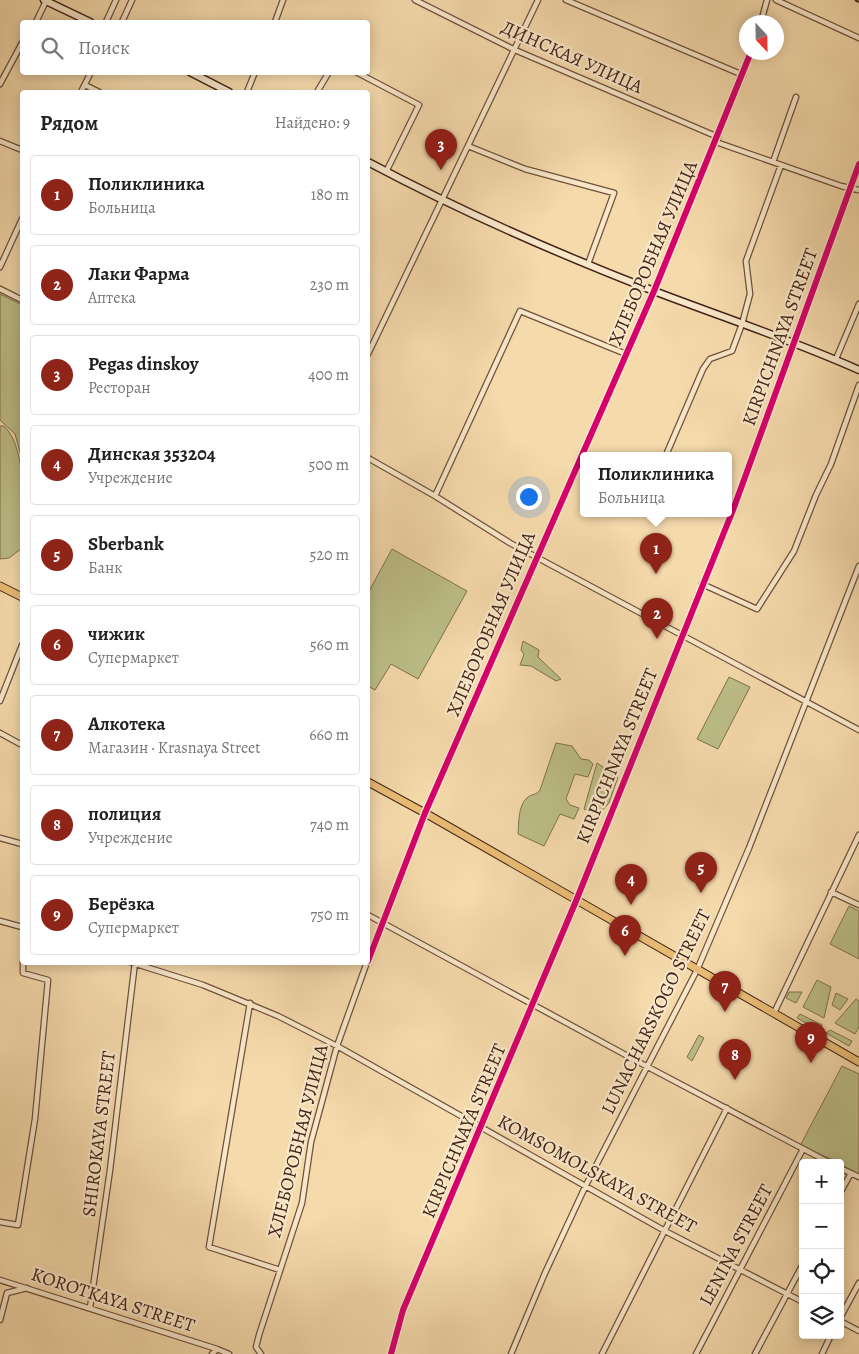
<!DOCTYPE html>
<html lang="ru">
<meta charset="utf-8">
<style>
body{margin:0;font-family:Alegreya,serif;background:#f2f2f2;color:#222}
.controls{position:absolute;right:15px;bottom:15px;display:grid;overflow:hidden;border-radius:5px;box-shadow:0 2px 12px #0003}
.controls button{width:45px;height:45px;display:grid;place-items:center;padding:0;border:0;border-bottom:1px solid #e0e0e0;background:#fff;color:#222;font:25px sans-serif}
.compass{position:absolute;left:739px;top:15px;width:45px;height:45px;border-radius:50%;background:#fff;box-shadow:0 2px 12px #0003;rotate:158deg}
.you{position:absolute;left:528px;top:496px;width:18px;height:18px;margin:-12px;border:4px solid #fff;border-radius:50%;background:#1a73e8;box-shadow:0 0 0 8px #1a73e833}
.badge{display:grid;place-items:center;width:32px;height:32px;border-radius:50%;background:#8f2418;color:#fff;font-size:16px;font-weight:700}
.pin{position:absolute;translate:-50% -41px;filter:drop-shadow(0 1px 2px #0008)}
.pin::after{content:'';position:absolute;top:26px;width:18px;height:15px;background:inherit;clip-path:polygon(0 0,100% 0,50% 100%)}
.popup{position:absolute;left:580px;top:452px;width:152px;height:65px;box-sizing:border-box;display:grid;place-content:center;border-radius:5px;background:#fff;filter:drop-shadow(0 1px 4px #0005);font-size:16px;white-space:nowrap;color:#767676}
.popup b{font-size:19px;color:#222}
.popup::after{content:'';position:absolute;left:50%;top:100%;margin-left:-10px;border:10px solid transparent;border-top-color:#fff}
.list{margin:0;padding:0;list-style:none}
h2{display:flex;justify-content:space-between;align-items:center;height:65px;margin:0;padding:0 20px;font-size:21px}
h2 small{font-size:16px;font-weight:400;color:#767676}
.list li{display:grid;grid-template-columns:32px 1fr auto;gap:15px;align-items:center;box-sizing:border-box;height:80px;margin:0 10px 10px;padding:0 10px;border:1px solid #e0e0e0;border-radius:5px}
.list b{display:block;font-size:19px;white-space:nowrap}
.list p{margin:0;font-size:16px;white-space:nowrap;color:#767676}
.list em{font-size:16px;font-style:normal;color:#767676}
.icon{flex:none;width:28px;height:28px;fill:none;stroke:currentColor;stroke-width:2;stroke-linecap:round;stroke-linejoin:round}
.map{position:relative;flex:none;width:859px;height:1354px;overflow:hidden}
.search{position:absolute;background:#fff;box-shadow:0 2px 12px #0003;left:20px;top:20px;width:350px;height:55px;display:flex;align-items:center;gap:12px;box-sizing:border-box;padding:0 18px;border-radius:5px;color:#767676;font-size:19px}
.panel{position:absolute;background:#fff;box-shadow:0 2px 12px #0003;left:20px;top:90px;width:350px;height:875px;border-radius:5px}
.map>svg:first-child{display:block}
</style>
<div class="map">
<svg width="859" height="1354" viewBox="0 0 859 1354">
<rect width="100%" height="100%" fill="#f5daac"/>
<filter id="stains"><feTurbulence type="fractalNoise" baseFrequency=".004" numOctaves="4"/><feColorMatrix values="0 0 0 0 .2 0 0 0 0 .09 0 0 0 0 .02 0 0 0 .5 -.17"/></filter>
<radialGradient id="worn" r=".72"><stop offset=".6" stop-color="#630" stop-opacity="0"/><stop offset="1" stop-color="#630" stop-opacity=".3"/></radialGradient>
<path fill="#bdbf88" stroke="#807150" d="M 0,294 L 22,305 L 22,459 L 15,434 L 0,420 Z
M 0,426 L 4,426 C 29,450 22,516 22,548 L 9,558 L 0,559 Z
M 392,549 L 467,591 L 418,679 L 391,664 L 375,690 L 368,686 L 368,593 Z
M 523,641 L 539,650 L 538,657 L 561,679 L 556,681 L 531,666 L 520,665 L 524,654 L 521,650 Z
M 729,677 L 750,687 L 718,749 L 697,739 Z
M 556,743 L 572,746 L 581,759 L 589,760 L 593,764 L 588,777 L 575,774 L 566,799 L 570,805 L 579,808 L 574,819 L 560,814 L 544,846 L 518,834 C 519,822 518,806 527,798 C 532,793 536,796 540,790 Z
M 597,763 L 618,777 L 609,803 L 599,814 L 584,809 Z
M 849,906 L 859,911 L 859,959 L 830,944 Z
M 817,980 L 831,987 L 824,1018 L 803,1007 Z
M 789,992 L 802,992 L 796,1003 L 786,998 Z
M 836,993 L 848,999 L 840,1010 L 832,1005 Z
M 856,999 L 859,1001 L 859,1027 L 855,1034 L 835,1023 Z
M 800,1014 L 822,1025 L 821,1031 L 797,1018 Z
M 830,1030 L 852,1041 L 849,1046 L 826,1033 Z
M 699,1035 L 704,1038 L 692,1061 L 687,1057 Z
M 842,1066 L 859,1074 L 859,1174 L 840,1165 L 840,1163 L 800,1146 Z"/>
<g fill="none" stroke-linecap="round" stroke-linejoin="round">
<g stroke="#70513c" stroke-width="7">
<path id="street" d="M 415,0 L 515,50 L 718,137
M 566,0 L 743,75
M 776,0 L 859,38
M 36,22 L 46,1
M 106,22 L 116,0
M 122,22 L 132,0
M 275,22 L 283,0
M 761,22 L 767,0
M 356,72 L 419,105 L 386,172
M 0,84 L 22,43
M 85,85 L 99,92
M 81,92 L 91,72
M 247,92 L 255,72
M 317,92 L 329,72
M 0,141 L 22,150
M 716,142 L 841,186 L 859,190
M 468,146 L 525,169 L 614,193 L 588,264
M 773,162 L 796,97
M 0,267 L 22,219
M 0,289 L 22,300
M 368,354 L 538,0
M 836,359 L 859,304
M 666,455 L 703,369 L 710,359 L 732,351 L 742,324 L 750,294 L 746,261 L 781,165
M 368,458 L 435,496 L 510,543 L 859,730
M 435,496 L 520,311 L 626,354
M 701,513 L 711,513
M 702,584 L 757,609 L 794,551 L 816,495 L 831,464 L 859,385
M 0,701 L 22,645
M 0,733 L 22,745
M 0,838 L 22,844
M 831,892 L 859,905
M 368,915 L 646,1066 L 830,1163
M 0,921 L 22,927
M 368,961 L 425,813 L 654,291 L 751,52
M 130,962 L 203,985 L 278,1016 L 337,1046 L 665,1231 L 803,1302
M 250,1003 L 209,1247 L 280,1270
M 774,1013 L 859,835
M 840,1168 L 859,1177
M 840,1193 L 851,1173
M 0,1222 L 18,1225 L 35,1119 L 48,980 L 23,973 L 23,962
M 0,1280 L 217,1349
M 90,1308 L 110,1170 L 135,962
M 840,1318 L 859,1283
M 0,1320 L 7,1293 L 27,1288
M 840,1321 L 859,1331
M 212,1354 L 217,1349 L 229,1354
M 261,1354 L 256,1347 L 259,1335 L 302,1203 L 311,1142 L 337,1046 L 367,962
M 391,1354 L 403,1310 L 576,901 L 733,510 L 859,164
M 511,1354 L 545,1273 L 586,1185 L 697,970 L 749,848 L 859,566
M 602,1354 L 727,1108
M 696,1354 L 803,1149
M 755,1354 L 803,1264
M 822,1354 L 831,1335"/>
</g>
<g stroke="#442317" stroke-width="9">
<path id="secondary" d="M 44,0 L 90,22
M 190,72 L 229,92
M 368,162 C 460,211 556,253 654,291 C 722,317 792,340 859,370"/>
</g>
<g stroke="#442317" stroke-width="9">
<path id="primary" d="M 0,586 L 22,597
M 368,782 L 425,813 L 859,1062"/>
</g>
<use href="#street" stroke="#f8e7c9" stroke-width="4.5"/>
<use href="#secondary" stroke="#f8e7c9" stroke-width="6"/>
<use href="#primary" stroke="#eabd76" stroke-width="7"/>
<path stroke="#442317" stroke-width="2" stroke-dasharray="9 9" stroke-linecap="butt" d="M 855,0 L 859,2"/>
<g stroke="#f8e7c9" stroke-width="9">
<path id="cycleway" d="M 368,961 L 425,813 L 654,291 L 751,52
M 391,1354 L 403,1310 L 576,901 L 733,510 L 859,164"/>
</g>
<use href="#cycleway" stroke="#d6006c" stroke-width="6"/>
</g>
<g text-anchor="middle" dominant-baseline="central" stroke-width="4.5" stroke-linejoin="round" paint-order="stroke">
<g font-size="19" fill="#442317" stroke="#f8e7c9">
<text transform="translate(572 57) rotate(24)">ДИНСКАЯ УЛИЦА</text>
<text transform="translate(653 253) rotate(-67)">ХЛЕБОРОБНАЯ УЛИЦА</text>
<text transform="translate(780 337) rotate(-70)">KIRPICHNAYA STREET</text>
<text transform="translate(491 624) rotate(-67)">ХЛЕБОРОБНАЯ УЛИЦА</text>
<text transform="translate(617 756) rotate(-68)">KIRPICHNAYA STREET</text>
<text transform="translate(656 1012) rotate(-64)">LUNACHARSKOGO STREET</text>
<text transform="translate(464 1131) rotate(-67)">KIRPICHNAYA STREET</text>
<text transform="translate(99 1134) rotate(-83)">SHIROKAYA STREET</text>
<text transform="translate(298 1141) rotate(-76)">ХЛЕБОРОБНАЯ УЛИЦА</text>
<text transform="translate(597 1174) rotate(29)">KOMSOMOLSKAYA STREET</text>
<text transform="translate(736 1245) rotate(-62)">LENINA STREET</text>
<text transform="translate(113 1300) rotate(18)">KOROTKAYA STREET</text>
</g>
</g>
<rect width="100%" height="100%" filter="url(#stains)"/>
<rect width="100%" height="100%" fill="url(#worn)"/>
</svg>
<div class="controls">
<button>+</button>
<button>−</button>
<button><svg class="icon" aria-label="locate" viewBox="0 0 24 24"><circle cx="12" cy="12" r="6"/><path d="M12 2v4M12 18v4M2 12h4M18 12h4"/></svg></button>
<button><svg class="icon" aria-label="layers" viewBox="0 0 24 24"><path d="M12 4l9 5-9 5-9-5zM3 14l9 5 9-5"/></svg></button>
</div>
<svg class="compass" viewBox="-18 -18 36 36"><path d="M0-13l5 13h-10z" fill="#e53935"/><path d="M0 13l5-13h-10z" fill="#767676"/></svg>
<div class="you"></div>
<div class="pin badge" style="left:656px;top:574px">1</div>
<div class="popup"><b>Поликлиника</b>Больница</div>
<div class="pin badge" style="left:657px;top:639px">2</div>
<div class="pin badge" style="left:441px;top:170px">3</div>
<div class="pin badge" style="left:631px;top:905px">4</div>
<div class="pin badge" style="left:701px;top:893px">5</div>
<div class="pin badge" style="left:625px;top:956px">6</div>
<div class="pin badge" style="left:725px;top:1012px">7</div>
<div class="pin badge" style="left:735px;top:1080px">8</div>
<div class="pin badge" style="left:811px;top:1063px">9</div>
<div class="search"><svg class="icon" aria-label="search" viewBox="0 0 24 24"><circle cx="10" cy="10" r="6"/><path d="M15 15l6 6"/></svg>Поиск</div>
<section class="panel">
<h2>Рядом<small>Найдено: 9</small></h2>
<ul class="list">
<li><span class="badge">1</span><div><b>Поликлиника</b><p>Больница</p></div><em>180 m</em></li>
<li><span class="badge">2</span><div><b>Лаки Фарма</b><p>Аптека</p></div><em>230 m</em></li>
<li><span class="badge">3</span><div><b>Pegas dinskoy</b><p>Ресторан</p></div><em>400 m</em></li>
<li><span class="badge">4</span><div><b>Динская 353204</b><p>Учреждение</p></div><em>500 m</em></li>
<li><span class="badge">5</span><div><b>Sberbank</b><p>Банк</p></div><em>520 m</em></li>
<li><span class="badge">6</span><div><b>чижик</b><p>Супермаркет</p></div><em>560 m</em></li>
<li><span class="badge">7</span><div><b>Алкотека</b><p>Магазин · Krasnaya Street</p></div><em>660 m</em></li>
<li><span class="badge">8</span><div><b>полиция</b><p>Учреждение</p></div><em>740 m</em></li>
<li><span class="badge">9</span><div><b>Берёзка</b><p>Супермаркет</p></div><em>750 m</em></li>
</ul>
</section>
</div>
